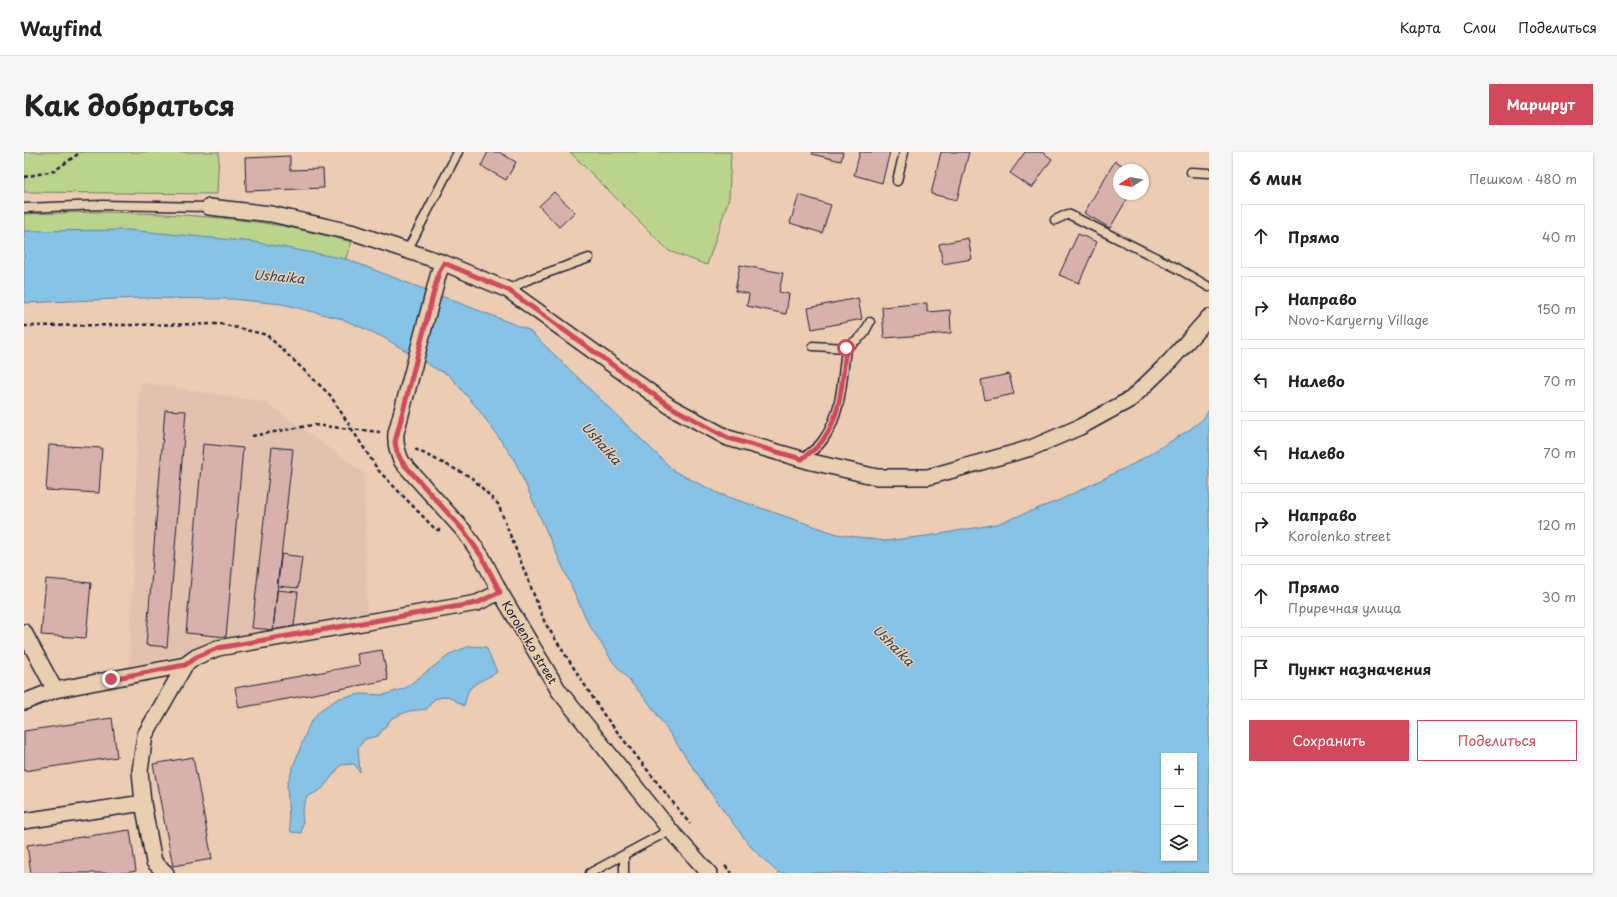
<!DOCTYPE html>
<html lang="ru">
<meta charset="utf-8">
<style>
body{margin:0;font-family:"Playpen Sans",sans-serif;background:#f6f6f6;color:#222}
.controls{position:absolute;right:12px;bottom:12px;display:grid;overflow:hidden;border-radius:0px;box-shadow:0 1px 3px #0004}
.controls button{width:36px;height:36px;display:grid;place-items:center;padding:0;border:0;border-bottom:1px solid #e0e0e0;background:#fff;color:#222;font:20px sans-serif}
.compass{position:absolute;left:1089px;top:12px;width:36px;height:36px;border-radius:50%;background:#fff;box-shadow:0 1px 3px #0004;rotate:259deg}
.stop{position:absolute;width:12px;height:12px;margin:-9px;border:3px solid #d1495b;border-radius:50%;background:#fff}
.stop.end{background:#d1495b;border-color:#fff;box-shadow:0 1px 4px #0008}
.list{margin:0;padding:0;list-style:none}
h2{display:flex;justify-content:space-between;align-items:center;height:52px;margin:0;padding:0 16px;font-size:17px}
h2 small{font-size:13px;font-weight:400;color:#767676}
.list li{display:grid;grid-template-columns:26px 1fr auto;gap:12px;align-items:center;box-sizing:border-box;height:64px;margin:0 8px 8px;padding:0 8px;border:1px solid #e0e0e0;border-radius:0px}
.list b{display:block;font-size:15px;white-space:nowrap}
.list p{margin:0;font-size:13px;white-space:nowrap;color:#767676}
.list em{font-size:13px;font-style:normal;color:#767676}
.actions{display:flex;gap:8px;padding:12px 16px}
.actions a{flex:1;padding:9px 0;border:1px solid #d1495b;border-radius:0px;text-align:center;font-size:14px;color:#d1495b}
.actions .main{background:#d1495b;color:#fff}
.icon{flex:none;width:22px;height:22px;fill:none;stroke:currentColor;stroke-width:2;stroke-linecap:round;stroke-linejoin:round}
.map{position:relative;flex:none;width:1185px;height:721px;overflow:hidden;border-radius:0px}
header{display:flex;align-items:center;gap:24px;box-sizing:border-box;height:56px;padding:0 20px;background:#fff;border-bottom:1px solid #e0e0e0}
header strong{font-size:19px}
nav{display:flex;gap:22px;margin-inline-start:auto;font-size:14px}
.intro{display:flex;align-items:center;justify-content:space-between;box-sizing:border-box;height:96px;padding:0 24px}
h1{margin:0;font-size:28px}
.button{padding:10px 18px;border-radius:0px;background:#d1495b;color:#fff;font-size:14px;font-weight:700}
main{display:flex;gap:24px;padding:0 24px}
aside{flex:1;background:#fff;border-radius:0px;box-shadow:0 1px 3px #0004}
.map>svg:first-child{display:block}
</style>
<header>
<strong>Wayfind</strong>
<nav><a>Карта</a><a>Слои</a><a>Поделиться</a></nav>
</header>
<div class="intro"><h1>Как добраться</h1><a class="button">Маршрут</a></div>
<main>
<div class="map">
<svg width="1185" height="721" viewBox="0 0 1185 721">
<rect width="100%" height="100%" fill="#eccdb3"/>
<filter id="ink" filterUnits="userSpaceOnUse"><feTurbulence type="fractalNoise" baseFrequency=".025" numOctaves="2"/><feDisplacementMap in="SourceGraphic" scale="8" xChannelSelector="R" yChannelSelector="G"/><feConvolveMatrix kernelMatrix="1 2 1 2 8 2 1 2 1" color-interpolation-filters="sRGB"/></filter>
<g filter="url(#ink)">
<path fill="#e2c2af" d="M 116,230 L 241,250 L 340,321 L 343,463 L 105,514 Z"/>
<path fill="#bad48c" stroke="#6e7b64" d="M 0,0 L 195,0 L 193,42 L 0,40 Z
M 546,0 L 707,0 L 705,46 L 683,113 L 645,99 Z
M 75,60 C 137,61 198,64 259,74 C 282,78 305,85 328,90 L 319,113 L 0,90 L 0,62 Z"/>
<path fill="#86c3e6" stroke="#5e83a2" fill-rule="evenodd" d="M 104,78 L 230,90 L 322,107 L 505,178 L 650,319 L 696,342 L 813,382 L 861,389 L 910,383 L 973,372 L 1036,348 L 1113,310 L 1165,278 L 1179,267 L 1185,258 L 1185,721 L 754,721 L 726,694 L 683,636 L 625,551 L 589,510 L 564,471 L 490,307 L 455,258 L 425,223 L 412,217 L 357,184 L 318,167 L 258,152 L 207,147 L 116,146 L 0,151 L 0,79 ZM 1140,604 L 1170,604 L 1170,706 L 1140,706 Z
M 446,494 L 462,495 L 473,520 C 465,526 451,529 445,538 C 442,542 442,549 440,554 L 424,544 L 410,547 L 403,557 L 385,559 L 368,566 L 354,584 L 341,587 L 334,596 L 336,620 L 330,612 L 317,613 L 298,637 L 283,645 L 278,660 L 279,671 L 277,681 L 267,680 L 265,668 L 263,633 L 269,615 L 285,573 L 295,559 L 315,546 L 337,542 L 360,543 L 381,536 L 428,501 Z"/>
<path fill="#d9b1ac" stroke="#22223b" d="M 464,0 L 475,0 L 492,10 L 482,28 L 457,14 Z
M 789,0 L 819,0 L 817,9 L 788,2 Z
M 836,0 L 866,0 L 858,31 L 830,23 Z
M 917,0 L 945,0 L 933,48 L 907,42 Z
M 1001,0 L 1018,0 L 1028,7 L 1008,36 L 986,21 Z
M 266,4 L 266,18 L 299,17 L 300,36 L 222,39 L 221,6 Z
M 1091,9 L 1107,18 L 1095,18 L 1095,42 L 1106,42 L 1086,76 L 1060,61 Z
M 530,40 L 551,60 L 535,75 L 515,54 Z
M 775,43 L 807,53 L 798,81 L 766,71 Z
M 1054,82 L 1073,90 L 1055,131 L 1035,123 Z
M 944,86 L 948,107 L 919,112 L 915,92 Z
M 716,113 L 759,121 L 755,140 L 765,142 L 762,162 L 723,154 L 725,142 L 711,139 Z
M 834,146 L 838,167 L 788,177 L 784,156 Z
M 903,151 L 903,160 L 926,158 L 927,181 L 860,186 L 858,155 Z
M 985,222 L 990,242 L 961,248 L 957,228 Z
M 141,258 L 162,259 L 143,495 L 122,493 Z
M 179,292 L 219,296 L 202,485 L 162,481 Z
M 25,293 L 78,296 L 75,341 L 22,338 Z
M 248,295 L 269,297 L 249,478 L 228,476 Z
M 257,402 L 278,405 L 274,436 L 253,434 Z
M 22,427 L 67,431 L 62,486 L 17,483 Z
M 253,438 L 274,440 L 270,474 L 249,478 Z
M 358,498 L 364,528 L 215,556 L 211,536 L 336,513 L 333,502 Z
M 88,566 L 93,605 L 0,619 L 0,579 Z
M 169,605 L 188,707 L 149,714 L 129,612 Z
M 106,678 L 112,719 L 101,721 L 7,721 L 3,693 Z"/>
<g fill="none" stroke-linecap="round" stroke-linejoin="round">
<g stroke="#22223b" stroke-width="11">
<path id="service" d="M 1167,20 L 1185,21
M 873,29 L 880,0
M 0,56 L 78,53 L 185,55
M 1031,68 L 1044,62 L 1151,115 L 1185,135
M 383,99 L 434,0
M 484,138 L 503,128 L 565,106
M 789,194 L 822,196 L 839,183 L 846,170
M 778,307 C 785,301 794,296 799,288 C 818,262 818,228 822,196
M 600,703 L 600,721
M 566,721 L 646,678"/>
</g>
<g stroke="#22223b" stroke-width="18">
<path id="minor" d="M 185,55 L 247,62 L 331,81 L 420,111 L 484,138 L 647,255 L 704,286 L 788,310 L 853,325 L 904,325 L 1007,296 L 1056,275 L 1107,247 L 1146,209 L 1185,165
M 420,111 L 415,120 L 372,281 C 371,292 373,300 378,310 L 440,379 L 458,405 L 476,440 L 535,539 L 646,678 L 685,721
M 0,480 L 31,538
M 0,550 L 31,538 L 161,513
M 0,669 L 119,651
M 142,721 L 130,710 L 119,651 L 116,619 L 121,583 L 161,513 L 172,505 L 194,496 L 453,451 L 476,440"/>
</g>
<path stroke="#22223b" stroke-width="2.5" stroke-dasharray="4 3" stroke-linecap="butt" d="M 0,25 L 30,19 L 57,0
M 0,174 L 197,172 L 243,183 L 306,243 L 354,318 L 412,378 L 418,378
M 228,284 L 289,273 L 356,280
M 391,297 L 447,325 L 474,352 L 521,471 L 580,563 L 666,672
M 701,714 L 708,721"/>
<use href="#service" stroke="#e9ceb0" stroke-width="8"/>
<use href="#minor" stroke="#e9ceb0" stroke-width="15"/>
</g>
</g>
<g fill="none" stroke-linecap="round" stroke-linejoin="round" filter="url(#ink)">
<path stroke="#d1495b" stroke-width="5" d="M 87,527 L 161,513 L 172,505 L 194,496 L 453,451 L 476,440 L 458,405 L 440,379 L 378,310 L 373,300 L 371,290 L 415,120 L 420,111 L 484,138 L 647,255 L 704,286 L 778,307 C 785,301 794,296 799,288 C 818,262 818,228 822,196"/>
</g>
<g text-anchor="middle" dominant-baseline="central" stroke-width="3" stroke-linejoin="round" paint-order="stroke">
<g font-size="12" fill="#22223b" stroke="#e9ceb0">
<text transform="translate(506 490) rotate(59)">Korolenko street</text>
</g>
<g font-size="13" font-style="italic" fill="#36425d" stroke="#e9ceb0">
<text transform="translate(255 124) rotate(5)">Ushaika</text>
<text transform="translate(578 291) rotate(48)">Ushaika</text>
<text transform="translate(870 493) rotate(45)">Ushaika</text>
</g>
</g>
</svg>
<div class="controls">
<button>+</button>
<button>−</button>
<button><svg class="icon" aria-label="layers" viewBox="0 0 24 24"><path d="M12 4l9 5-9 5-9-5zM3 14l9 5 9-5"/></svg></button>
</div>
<svg class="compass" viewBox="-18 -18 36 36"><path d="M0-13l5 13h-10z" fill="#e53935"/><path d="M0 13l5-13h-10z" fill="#767676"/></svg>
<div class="stop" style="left:822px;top:196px"></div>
<div class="stop end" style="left:87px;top:527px"></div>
</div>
<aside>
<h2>6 мин<small>Пешком · 480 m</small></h2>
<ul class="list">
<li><svg class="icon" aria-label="ahead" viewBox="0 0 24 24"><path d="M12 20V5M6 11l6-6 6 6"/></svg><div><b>Прямо</b></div><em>40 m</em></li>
<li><svg class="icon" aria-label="right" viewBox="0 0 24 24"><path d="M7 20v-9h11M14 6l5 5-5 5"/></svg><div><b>Направо</b><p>Novo-Karyerny Village</p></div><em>150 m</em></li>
<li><svg class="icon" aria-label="left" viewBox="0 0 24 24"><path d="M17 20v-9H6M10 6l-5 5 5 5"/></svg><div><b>Налево</b></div><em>70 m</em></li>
<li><svg class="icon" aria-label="left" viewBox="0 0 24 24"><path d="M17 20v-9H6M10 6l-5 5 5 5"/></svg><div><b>Налево</b></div><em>70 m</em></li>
<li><svg class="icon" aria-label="right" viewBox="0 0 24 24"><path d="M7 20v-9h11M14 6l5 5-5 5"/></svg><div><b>Направо</b><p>Korolenko street</p></div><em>120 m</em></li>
<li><svg class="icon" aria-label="ahead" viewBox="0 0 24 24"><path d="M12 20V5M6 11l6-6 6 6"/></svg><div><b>Прямо</b><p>Приречная улица</p></div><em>30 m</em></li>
<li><svg class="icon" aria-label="arrive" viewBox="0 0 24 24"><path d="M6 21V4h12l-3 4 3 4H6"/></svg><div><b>Пункт назначения</b></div></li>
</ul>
<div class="actions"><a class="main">Сохранить</a><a>Поделиться</a></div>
</aside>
</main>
